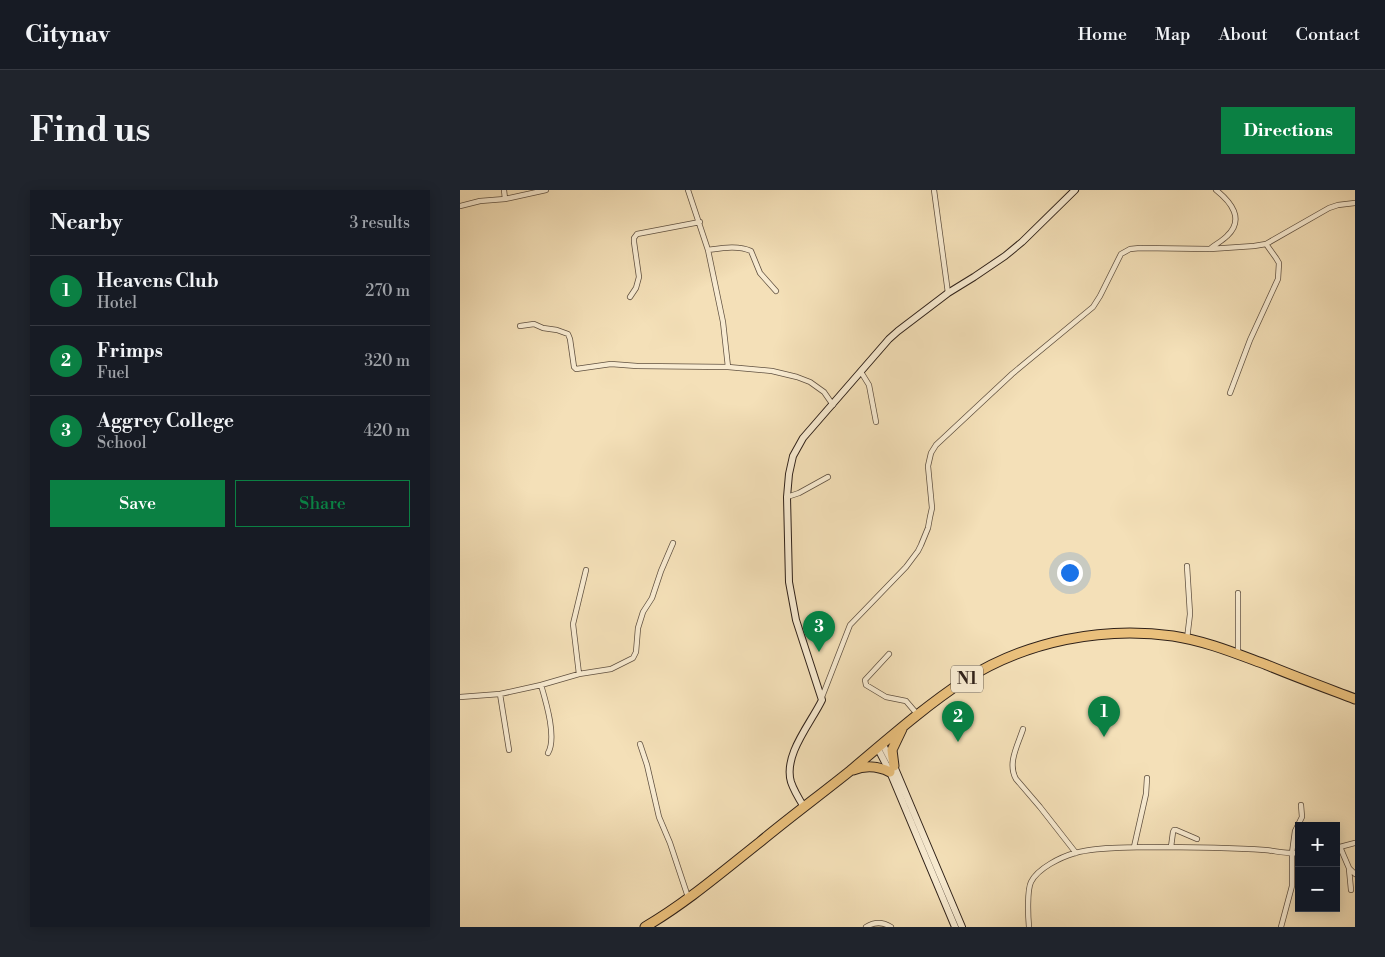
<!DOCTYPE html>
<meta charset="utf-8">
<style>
body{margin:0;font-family:"Libre Bodoni",serif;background:#20242c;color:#f1f3f6}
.controls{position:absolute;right:15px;bottom:15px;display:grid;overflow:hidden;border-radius:0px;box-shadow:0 2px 12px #0003}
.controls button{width:45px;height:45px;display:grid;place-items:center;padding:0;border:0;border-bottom:1px solid #363941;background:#171b24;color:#f1f3f6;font:25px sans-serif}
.you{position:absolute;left:609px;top:382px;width:18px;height:18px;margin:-12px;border:4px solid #fff;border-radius:50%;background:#1a73e8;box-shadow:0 0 0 8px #1a73e833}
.badge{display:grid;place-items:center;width:32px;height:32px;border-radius:50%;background:#0b8043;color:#fff;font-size:16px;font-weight:700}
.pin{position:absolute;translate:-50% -41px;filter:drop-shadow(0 1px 2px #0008)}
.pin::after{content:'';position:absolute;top:26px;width:18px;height:15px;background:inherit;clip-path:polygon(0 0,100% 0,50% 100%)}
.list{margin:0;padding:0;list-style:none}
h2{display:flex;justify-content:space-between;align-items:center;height:65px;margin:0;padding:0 20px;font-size:21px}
h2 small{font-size:16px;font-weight:400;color:#9ea1a6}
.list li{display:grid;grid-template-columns:32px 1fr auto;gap:15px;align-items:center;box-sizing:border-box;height:70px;padding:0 20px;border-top:1px solid #363941}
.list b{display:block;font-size:19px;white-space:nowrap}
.list p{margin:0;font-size:16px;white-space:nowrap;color:#9ea1a6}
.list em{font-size:16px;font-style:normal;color:#9ea1a6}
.actions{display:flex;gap:10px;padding:15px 20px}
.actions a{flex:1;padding:11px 0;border:1px solid #0b8043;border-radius:0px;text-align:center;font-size:18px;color:#0b8043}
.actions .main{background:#0b8043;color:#fff}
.map{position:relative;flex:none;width:895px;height:737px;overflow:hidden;border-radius:0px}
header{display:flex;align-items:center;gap:30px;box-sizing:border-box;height:70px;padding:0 25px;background:#171b24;border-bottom:1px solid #363941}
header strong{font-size:24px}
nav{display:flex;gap:28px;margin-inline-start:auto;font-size:18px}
.intro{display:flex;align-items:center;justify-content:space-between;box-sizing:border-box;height:120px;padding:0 30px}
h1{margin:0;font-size:35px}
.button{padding:12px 22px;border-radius:0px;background:#0b8043;color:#fff;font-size:18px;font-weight:700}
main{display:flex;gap:30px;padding:0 30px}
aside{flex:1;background:#171b24;border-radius:0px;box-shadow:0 2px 12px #0003}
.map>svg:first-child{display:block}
</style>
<header>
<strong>Citynav</strong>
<nav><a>Home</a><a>Map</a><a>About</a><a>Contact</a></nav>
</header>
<div class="intro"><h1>Find us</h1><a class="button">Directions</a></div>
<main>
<aside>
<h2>Nearby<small>3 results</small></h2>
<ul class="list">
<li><span class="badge">1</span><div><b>Heavens Club</b><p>Hotel</p></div><em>270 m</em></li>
<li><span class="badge">2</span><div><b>Frimps</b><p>Fuel</p></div><em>320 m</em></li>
<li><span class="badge">3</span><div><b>Aggrey College</b><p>School</p></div><em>420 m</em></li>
</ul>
<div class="actions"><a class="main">Save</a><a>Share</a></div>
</aside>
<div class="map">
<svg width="895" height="737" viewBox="0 0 895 737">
<rect width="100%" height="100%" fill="#f4e0b8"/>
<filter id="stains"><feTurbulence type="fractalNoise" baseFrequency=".004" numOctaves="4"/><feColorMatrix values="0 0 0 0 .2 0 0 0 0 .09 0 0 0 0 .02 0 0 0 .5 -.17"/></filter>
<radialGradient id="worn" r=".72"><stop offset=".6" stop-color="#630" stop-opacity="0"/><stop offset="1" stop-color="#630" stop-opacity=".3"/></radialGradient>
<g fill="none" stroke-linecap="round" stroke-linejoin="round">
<g stroke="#605141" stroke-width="6">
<path id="street" d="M 44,0 L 45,9
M 228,0 L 248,60 L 263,132 L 268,177
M 474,0 L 488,103
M 0,16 L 20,11 L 45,9 L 86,0
M 751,58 C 756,54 762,51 767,46 C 785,29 771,12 756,0
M 248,60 C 262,58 278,55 291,61 L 300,83 L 316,101
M 170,107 L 176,98 L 179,87 L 174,52 L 174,48 L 177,44 L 240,32
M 60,136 L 74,134 L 83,138 L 97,140 L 108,144 L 110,149 L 114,177 L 116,179 L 151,174 L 177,176 L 268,177 L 312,181 L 337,187 L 350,192 L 364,202 L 373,215
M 401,182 L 409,195 L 416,232
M 770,203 L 790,150 L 818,89 L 819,73 L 816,68 L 806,54
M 327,307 L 339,303 L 368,287
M 727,376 L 730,424 L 727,449
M 429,464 L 405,490 L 406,495 L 426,507 L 446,511 L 458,525
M 778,464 L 778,403
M 119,484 L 113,434 L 126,380
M 81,495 C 86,512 97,548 88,563
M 40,504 L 49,560
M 0,507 L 40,504 L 81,495 L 119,484 L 151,479 L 173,468 L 176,462 L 178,438 L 183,422 L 192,408 L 201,381 L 213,353
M 362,507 L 390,435 L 446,377 L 458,361 L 461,355 L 468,338 L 470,327 L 472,318 L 468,276 L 471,263 L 476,255 L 552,184 L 633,117 L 640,106 L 661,64 L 670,59 L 680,58 L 750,59 L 794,56 L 806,54 L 869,18 L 878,15 L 895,13
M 563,539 C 558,555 547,573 556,589 L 580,617 L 616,663
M 180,554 L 187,575 L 199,627 L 210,653 L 228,707
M 674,657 L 686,604 L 687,588
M 711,657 L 713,642 L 714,640 L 716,640 L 737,649
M 880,657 L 889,678 L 895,684
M 876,658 L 895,653
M 889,679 L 891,700
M 406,737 C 414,732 423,732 431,737
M 569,737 C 568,727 567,700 571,692 C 578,678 601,667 615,663 C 636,657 661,658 683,657 C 723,657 764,657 805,660 C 816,661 827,664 839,663
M 821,737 L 832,696 L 832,663 L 835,641 L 842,627 L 841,615"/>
</g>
<g stroke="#2f2119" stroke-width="8">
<path id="secondary" d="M 422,553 L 434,576 L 502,737
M 417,557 L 430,582 L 495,737
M 344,617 C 339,609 334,601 331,592 C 323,565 351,533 362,510 L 336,430 L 329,392 L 327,307 L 329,284 L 333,266 L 343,248 L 429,149 L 438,141 L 488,103 L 514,87 L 545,66 L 562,52 L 615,0"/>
</g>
<g stroke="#2f2119" stroke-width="11">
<path id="highway" d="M 434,576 L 432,560 L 442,539
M 393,580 C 406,575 418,576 430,582
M 185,737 C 226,713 262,682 300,652 C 329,628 360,605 390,581 C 427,550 464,517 505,490 C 566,451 643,436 713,446 C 746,451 777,464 807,475 C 836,487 866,498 895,509"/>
</g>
<use href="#street" stroke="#f8ebd1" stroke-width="4.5"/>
<use href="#secondary" stroke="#f8ebd1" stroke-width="6"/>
<use href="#highway" stroke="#eac07c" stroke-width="9"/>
</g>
<g text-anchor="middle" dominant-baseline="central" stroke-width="5" stroke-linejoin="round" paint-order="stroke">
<rect fill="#f8ebd1" stroke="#6b5e50" stroke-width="1" x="491" y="475.5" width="32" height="27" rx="4"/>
<g font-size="16" font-weight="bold" fill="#2f2119">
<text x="507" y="489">N1</text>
</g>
</g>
<rect width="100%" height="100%" filter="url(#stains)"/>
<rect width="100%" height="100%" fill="url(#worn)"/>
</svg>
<div class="controls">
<button>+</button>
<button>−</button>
</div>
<div class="you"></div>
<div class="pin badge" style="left:644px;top:547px">1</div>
<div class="pin badge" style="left:498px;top:552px">2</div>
<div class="pin badge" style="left:359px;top:462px">3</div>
</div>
</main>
